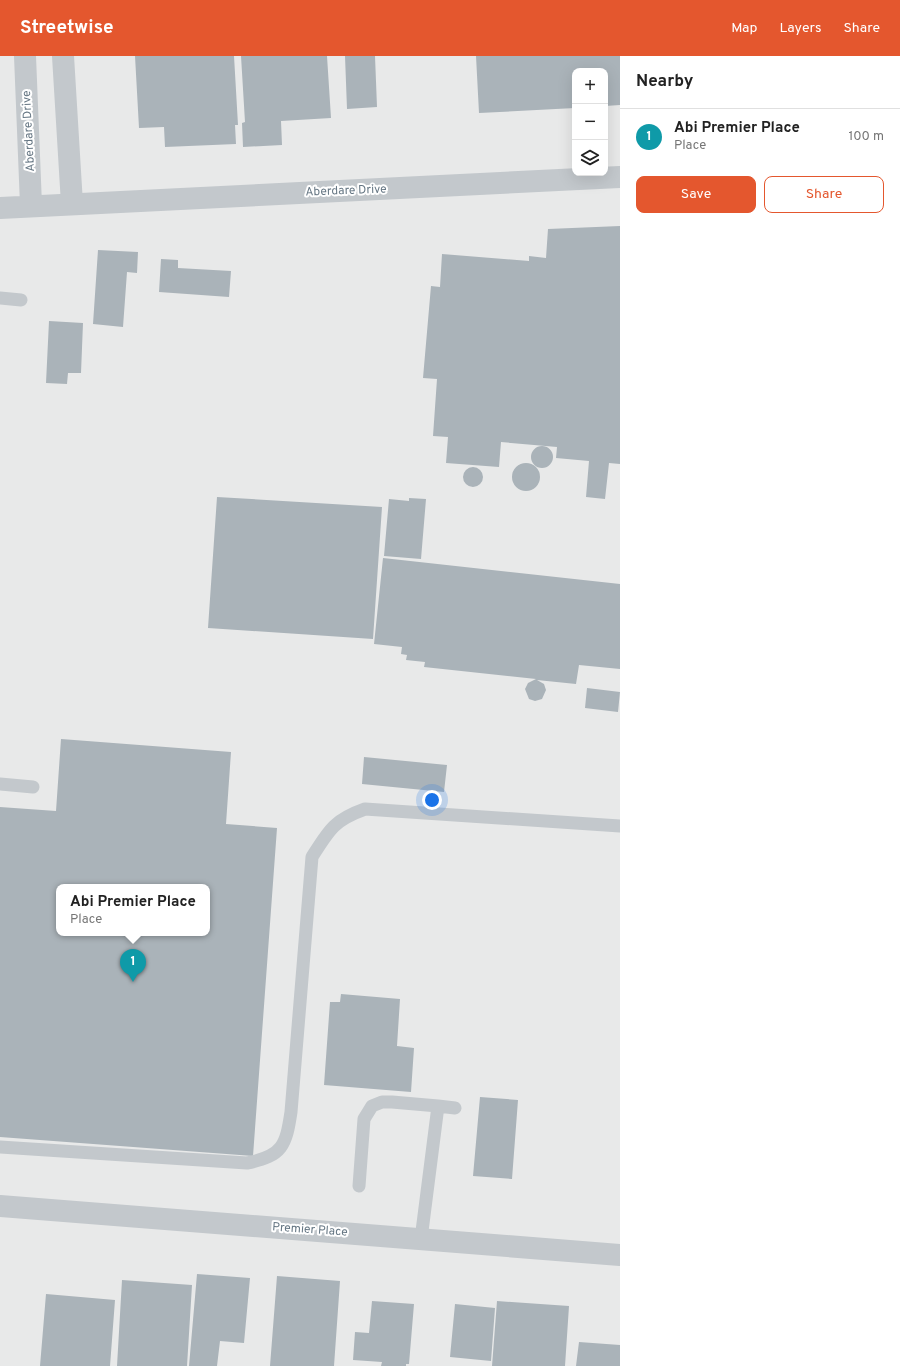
<!DOCTYPE html>
<meta charset="utf-8">
<style>
body{margin:0;font-family:Overpass,sans-serif;background:#f6f6f6;color:#222}
.controls{position:absolute;right:12px;top:12px;display:grid;overflow:hidden;border-radius:8px;box-shadow:0 4px 16px #0002}
.controls button{width:36px;height:36px;display:grid;place-items:center;padding:0;border:0;border-bottom:1px solid #e0e0e0;background:#fff;color:#222;font:20px sans-serif}
.you{position:absolute;left:432px;top:744px;width:14px;height:14px;margin:-10px;border:3px solid #fff;border-radius:50%;background:#1a73e8;box-shadow:0 0 0 6px #1a73e833}
.badge{display:grid;place-items:center;width:26px;height:26px;border-radius:50%;background:#e4572e;color:#fff;font-size:13px;font-weight:700}
.pin{position:absolute;translate:-50% -33px;filter:drop-shadow(0 1px 2px #0008)}
.pin::after{content:'';position:absolute;top:21px;width:14px;height:12px;background:inherit;clip-path:polygon(0 0,100% 0,50% 100%)}
.popup{position:absolute;left:56px;top:828px;width:154px;height:52px;box-sizing:border-box;display:grid;place-content:center;border-radius:8px;background:#fff;filter:drop-shadow(0 1px 3px #0005);font-size:13px;white-space:nowrap;color:#767676}
.popup b{font-size:15px;color:#222}
.popup::after{content:'';position:absolute;left:50%;top:100%;margin-left:-8px;border:8px solid transparent;border-top-color:#fff}
.list{margin:0;padding:0;list-style:none}
h2{display:flex;justify-content:space-between;align-items:center;height:52px;margin:0;padding:0 16px;font-size:17px}
h2 small{font-size:13px;font-weight:400;color:#767676}
.list li{display:grid;grid-template-columns:26px 1fr auto;gap:12px;align-items:center;box-sizing:border-box;height:56px;padding:0 16px;border-top:1px solid #e0e0e0}
.list b{display:block;font-size:15px;white-space:nowrap}
.list p{margin:0;font-size:13px;white-space:nowrap;color:#767676}
.list em{font-size:13px;font-style:normal;color:#767676}
.actions{display:flex;gap:8px;padding:12px 16px}
.actions a{flex:1;padding:9px 0;border:1px solid #e4572e;border-radius:8px;text-align:center;font-size:14px;color:#e4572e}
.actions .main{background:#e4572e;color:#fff}
.icon{flex:none;width:22px;height:22px;fill:none;stroke:currentColor;stroke-width:2;stroke-linecap:round;stroke-linejoin:round}
.map{position:relative;flex:none;width:620px;height:1310px;overflow:hidden}
header{display:flex;align-items:center;gap:24px;box-sizing:border-box;height:56px;padding:0 20px;background:#e4572e;color:#fff}
header strong{font-size:19px}
nav{display:flex;gap:22px;margin-inline-start:auto;font-size:14px}
main{display:flex}
aside{flex:1;background:#fff}
.map>svg:first-child{display:block}
</style>
<header>
<strong>Streetwise</strong>
<nav><a>Map</a><a>Layers</a><a>Share</a></nav>
</header>
<main>
<div class="map">
<svg width="620" height="1310" viewBox="0 0 620 1310">
<rect width="100%" height="100%" fill="#fafaf8"/>
<path fill="#e8e9e9" fill-rule="evenodd" d="M 0,0 L 620,0 L 620,1310 L 0,1310 ZM 575,15 L 605,15 L 605,117 L 575,117 ZM 59,831 L 207,831 L 207,877 L 59,877 Z"/>
<path fill="#aab3b9" fill-rule="evenodd" d="M 135,0 L 234,0 L 238,69 L 235,69 L 236,88 L 165,91 L 164,71 L 139,72 Z
M 241,0 L 327,0 L 331,62 L 281,65 L 282,89 L 243,91 L 242,67 L 245,66 Z
M 345,0 L 375,0 L 377,51 L 347,53 Z
M 476,0 L 620,0 L 620,49 L 605,50 L 605,15 L 575,15 L 575,52 L 479,57 Z
M 620,170 L 620,408 L 609,407 L 605,443 L 586,441 L 589,405 L 556,402 L 557,391 L 501,386 L 499,411 L 446,407 L 448,381 L 433,380 L 437,323 L 423,322 L 431,230 L 440,231 L 442,198 L 529,205 L 529,200 L 546,202 L 548,173 Z
M 98,194 L 138,196 L 137,217 L 127,216 L 123,271 L 93,268 Z
M 161,203 L 178,204 L 178,212 L 231,215 L 229,241 L 159,236 Z
M 49,265 L 83,267 L 81,317 L 68,317 L 67,328 L 46,327 Z
M531 401a11 11 0 1 1 22 0a11 11 0 1 1-22 0Z
M512 421a14 14 0 1 1 28 0a14 14 0 1 1-28 0Z
M463 421a10 10 0 1 1 20 0a10 10 0 1 1-20 0Z
M 217,441 L 382,451 L 373,583 L 208,572 Z
M 409,442 L 426,443 L 421,503 L 384,500 L 389,443 L 409,445 Z
M 383,502 L 620,528 L 620,613 L 579,609 L 576,628 L 537,624 L 544,628 L 546,634 L 542,643 L 535,645 L 529,643 L 525,633 L 528,627 L 536,623 L 424,611 L 425,606 L 406,604 L 407,599 L 401,598 L 402,591 L 374,588 Z
M 587,632 L 620,636 L 618,656 L 585,652 Z
M 61,683 L 231,696 L 226,768 L 277,772 L 253,1100 L 0,1081 L 0,751 L 56,755 ZM 59,831 L 207,831 L 207,877 L 59,877 Z
M 364,701 L 447,709 L 444,736 L 362,728 Z
M 341,938 L 400,943 L 397,990 L 414,992 L 411,1036 L 324,1029 L 330,946 L 340,946 Z
M 480,1041 L 518,1044 L 512,1123 L 473,1120 Z
M 197,1218 L 250,1222 L 244,1287 L 220,1285 L 217,1310 L 189,1310 Z
M 277,1220 L 340,1225 L 334,1310 L 270,1310 Z
M 122,1224 L 192,1229 L 187,1310 L 117,1310 Z
M 46,1238 L 115,1244 L 110,1310 L 40,1310 Z
M 372,1245 L 414,1248 L 409,1308 L 406,1308 L 406,1310 L 381,1310 L 382,1306 L 353,1304 L 355,1276 L 369,1277 Z
M 497,1245 L 569,1250 L 565,1310 L 492,1310 Z
M 455,1248 L 495,1252 L 491,1305 L 450,1301 Z
M 579,1286 L 620,1289 L 620,1310 L 576,1310 Z"/>
<g fill="none" stroke-linecap="round" stroke-linejoin="round">
<path stroke="#c3c8cc" stroke-width="13" d="M 0,242 L 21,244
M 0,728 L 33,731
M 438,1050 L 455,1052
M 0,1091 L 247,1107 C 283,1100 286,1089 291,1056 L 312,801 C 329,774 334,764 365,753 L 620,770
M 359,1130 L 364,1063 L 372,1050 L 382,1046 L 392,1046 L 438,1050 L 421,1183"/>
<path stroke="#c3c8cc" stroke-width="22" d="M 25,0 L 31,149
M 63,0 L 72,148
M 0,152 L 620,121
M 0,1150 L 620,1199"/>
</g>
<g text-anchor="middle" dominant-baseline="central" stroke-width="4" stroke-linejoin="round" paint-order="stroke">
<g font-size="12" fill="#657683" stroke="#fff">
<text transform="translate(29 75) rotate(-93)">Aberdare Drive</text>
<text transform="translate(346 135) rotate(-2)">Aberdare Drive</text>
<text transform="translate(310 1174) rotate(4)">Premier Place</text>
</g>
</g>
</svg>
<div class="controls">
<button>+</button>
<button>−</button>
<button><svg class="icon" aria-label="layers" viewBox="0 0 24 24"><path d="M12 4l9 5-9 5-9-5zM3 14l9 5 9-5"/></svg></button>
</div>
<div class="you"></div>
<div class="pin badge" style="left:133px;top:926px;background:#0f9aa8">1</div>
<div class="popup"><b>Abi Premier Place</b>Place</div>
</div>
<aside>
<h2>Nearby<small></small></h2>
<ul class="list">
<li><span class="badge" style="background:#0f9aa8">1</span><div><b>Abi Premier Place</b><p>Place</p></div><em>100 m</em></li>
</ul>
<div class="actions"><a class="main">Save</a><a>Share</a></div>
</aside>
</main>
